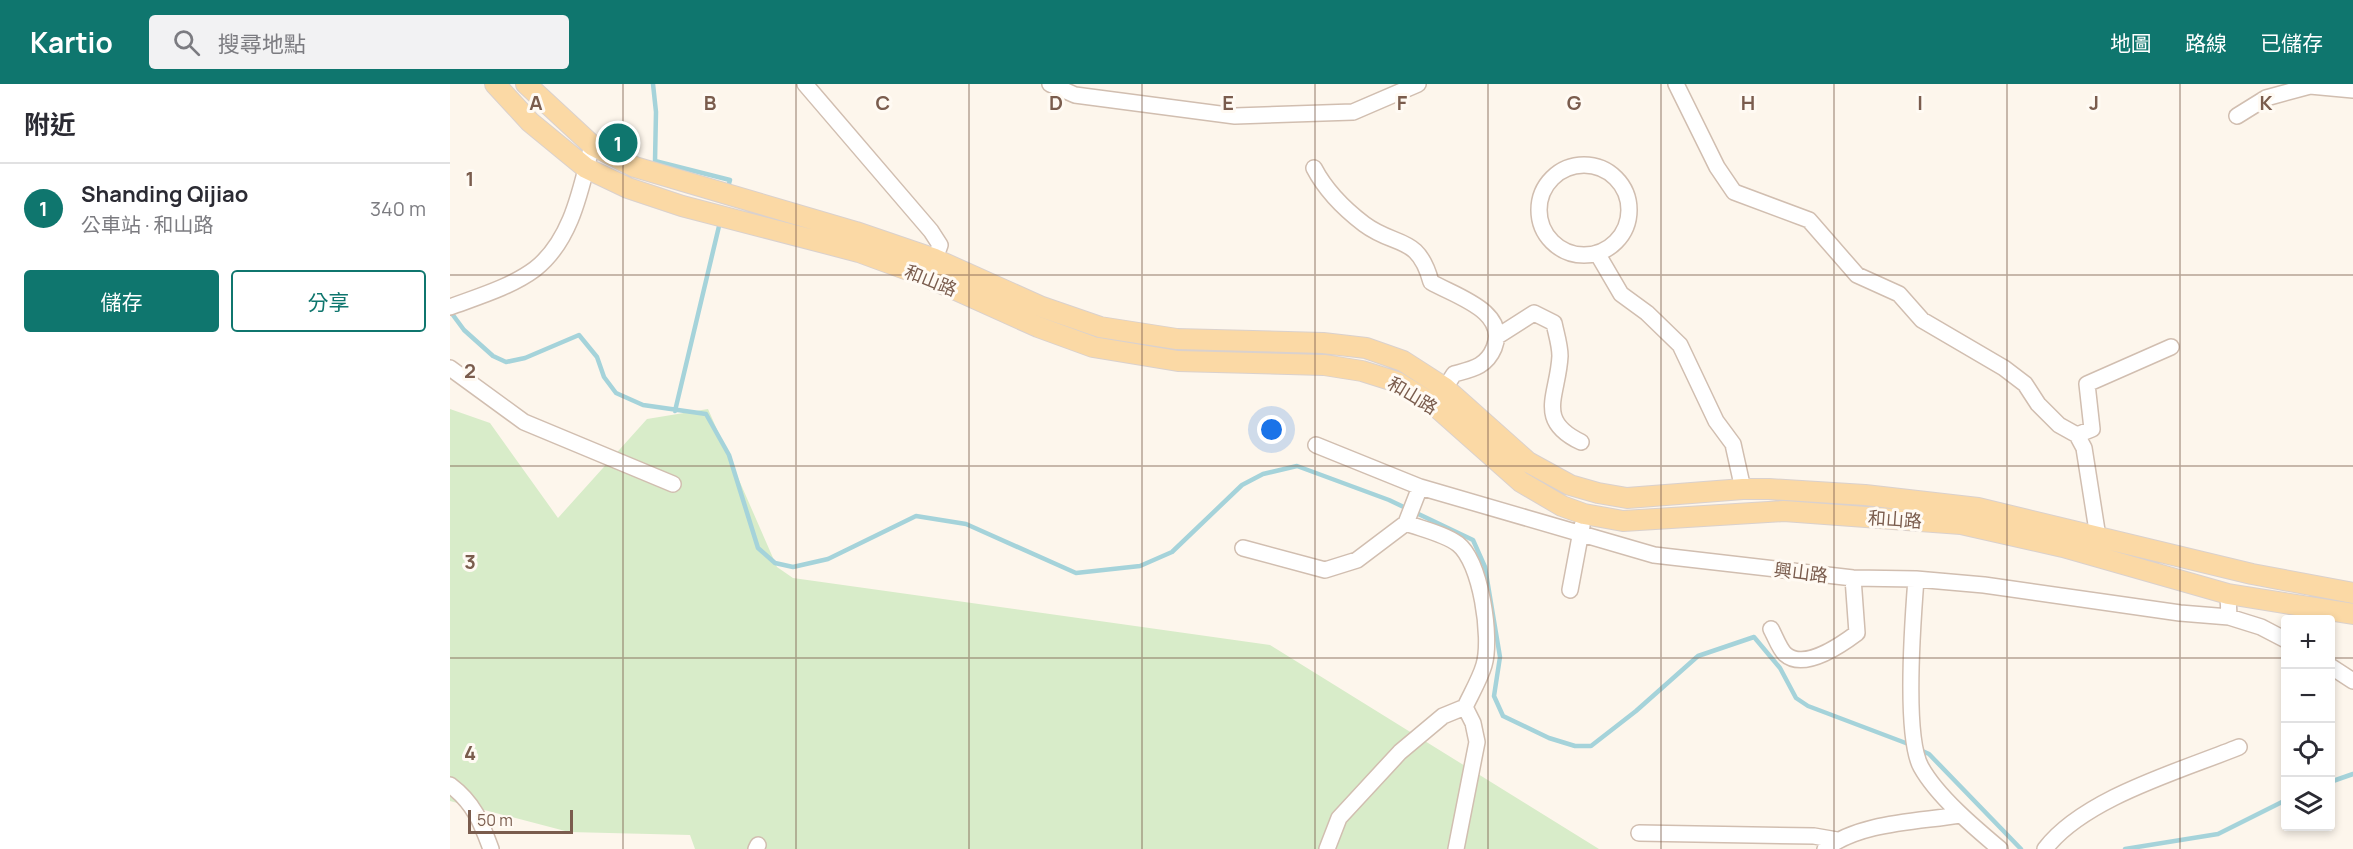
<!DOCTYPE html>
<html lang="zh-TW">
<meta charset="utf-8">
<style>
body{margin:0;font-family:Manrope,"Noto Sans TC",sans-serif;background:#f2f2f3;color:#2b2b33}
.controls{position:absolute;right:18px;bottom:18px;display:grid;overflow:hidden;border-radius:6px;box-shadow:0 3px 9px #0003}
.controls button{width:54px;height:54px;display:grid;place-items:center;padding:0;border:0;border-bottom:2px solid #e1e1e2;background:#fff;color:#2b2b33;font:30px sans-serif}
.scale{position:absolute;left:18px;bottom:15px;width:105px;box-sizing:border-box;padding-left:6px;border:3px solid #7a5c4d;border-top:0;font-size:16px;line-height:21px;white-space:nowrap;color:#7a5c4d;-webkit-text-stroke:4px #fffaf3;paint-order:stroke}
.you{position:absolute;left:822px;top:346px;width:21px;height:21px;margin:-15px;border:4px solid #fff;border-radius:50%;background:#1a73e8;box-shadow:0 0 0 9px #1a73e833}
.badge{display:grid;place-items:center;width:39px;height:39px;border-radius:50%;background:#0f766e;color:#fff;font-size:20px;font-weight:700}
.pin{position:absolute;translate:-50% -50%;border:3px solid #fff;box-shadow:0 2px 6px #0006}
.list{margin:0;padding:0;list-style:none}
h2{display:flex;justify-content:space-between;align-items:center;height:78px;margin:0;padding:0 24px;font-size:26px}
h2 small{font-size:20px;font-weight:400;color:#7c7c81}
.list li{display:grid;grid-template-columns:39px 1fr auto;gap:18px;align-items:center;box-sizing:border-box;height:90px;padding:0 24px;border-top:2px solid #e1e1e2}
.list b{display:block;font-size:22px;white-space:nowrap}
.list p{margin:0;font-size:20px;white-space:nowrap;color:#7c7c81}
.list em{font-size:20px;font-style:normal;color:#7c7c81}
.actions{display:flex;gap:12px;padding:18px 24px}
.actions a{flex:1;padding:14px 0;border:2px solid #0f766e;border-radius:6px;text-align:center;font-size:21px;color:#0f766e}
.actions .main{background:#0f766e;color:#fff}
.icon{flex:none;width:33px;height:33px;fill:none;stroke:currentColor;stroke-width:2;stroke-linecap:round;stroke-linejoin:round}
.map{position:relative;flex:none;width:1903px;height:765px;overflow:hidden}
header{display:flex;align-items:center;gap:36px;box-sizing:border-box;height:84px;padding:0 30px;background:#0f766e;color:#fff}
header strong{font-size:28px}
nav{display:flex;gap:33px;margin-inline-start:auto;font-size:21px}
.search{width:420px;height:54px;background:#f2f2f3;display:flex;align-items:center;gap:15px;box-sizing:border-box;padding:0 21px;border-radius:6px;color:#7c7c81;font-size:22px}
main{display:flex}
aside{flex:1;background:#fff}
.map>svg:first-child{display:block}
</style>
<header>
<strong>Kartio</strong>
<div class="search"><svg class="icon" aria-label="search" viewBox="0 0 24 24"><circle cx="10" cy="10" r="6"/><path d="M15 15l6 6"/></svg>搜尋地點</div>
<nav><a>地圖</a><a>路線</a><a>已儲存</a></nav>
</header>
<main>
<aside>
<h2>附近<small></small></h2>
<ul class="list">
<li><span class="badge">1</span><div><b>Shanding Qijiao</b><p>公車站 · 和山路</p></div><em>340 m</em></li>
</ul>
<div class="actions"><a class="main">儲存</a><a>分享</a></div>
</aside>
<div class="map">
<svg width="1903" height="765" viewBox="0 0 1903 765">
<rect width="100%" height="100%" fill="#fdf6ec"/>
<path fill="#d8ecc9" d="M 0,325 L 40,339 L 108,434 L 197,335 L 258,325 L 327,483 L 343,494 L 820,561 L 1149,765 L 245,765 L 240,751 L 119,748 L 0,717 Z"/>
<g fill="none" stroke-linecap="round" stroke-linejoin="round">
<path stroke="#a5d3da" stroke-width="4.5" d="M 203,0 L 206,28 L 205,77 L 280,96 L 277,107
M 0,227 L 14,246 L 43,272 L 56,278 L 75,274 L 129,251 L 147,273 L 154,293 L 166,309 L 193,321 L 256,330 L 279,371 L 308,464 L 325,479 L 343,483 L 378,475 L 466,432 L 516,440 L 626,489 L 690,482 L 722,468 L 792,401 L 813,390 L 847,382 L 939,416 L 1023,456 L 1035,483 L 1050,573 L 1044,612 L 1053,632 L 1099,654 L 1125,662 L 1141,662 L 1186,627 L 1248,572 L 1304,553 L 1330,584 L 1346,614 L 1358,622 L 1461,661
M 225,327 L 270,138
M 1468,665 L 1479,670 L 1571,765
M 1880,698 L 1903,690
M 1675,765 L 1768,750 L 1836,716"/>
<g stroke="#d1beb0" stroke-width="18">
<path id="minor" d="M 355,0 L 481,147 L 490,161 L 485,175
M 600,0 L 625,11 L 785,32 L 903,28 L 968,0
M 1226,0 L 1267,83 L 1284,108 L 1359,136 L 1407,191 L 1449,210 L 1472,236 L 1554,284 L 1575,300 L 1588,320 L 1609,341 L 1627,351 L 1634,364 L 1648,453
M 1787,32 L 1816,14 L 1860,2 L 1903,6
M1089 126a45 45 0 1 1 90 0a45 45 0 1 1-90 0Z
M 864,84 C 876,107 893,124 914,140 C 946,164 968,150 981,198 C 1005,212 1059,227 1044,264 C 1036,283 1022,285 1004,290 L 995,304
M 1147,169 L 1171,210 L 1197,229 L 1230,261 L 1266,337 L 1283,360 L 1293,405
M 0,223 C 27,213 61,203 85,185 C 122,156 131,104 142,61
M 1048,252 L 1084,229 L 1104,239 C 1106,249 1110,261 1110,272 C 1108,312 1085,336 1131,358
M 0,284 L 74,338 L 223,400
M 1627,351 L 1642,345 L 1637,300 L 1721,263
M 866,361 L 970,403
M 956,439 L 970,403 L 1204,471 L 1403,494 L 1466,495 L 1534,501 L 1730,529 L 1779,533
M 793,464 L 875,486 L 907,476 L 956,439 C 972,445 995,450 1008,460 C 1031,478 1042,554 1034,581 C 1030,595 1021,610 1015,623 L 993,632 L 950,668 L 889,734 L 877,765
M 1466,495 C 1463,533 1454,652 1471,683 C 1487,712 1525,744 1550,765
M 1120,506 L 1132,442
M 1778,510 L 1779,533 L 1811,543 L 1836,556
M 1321,545 C 1325,552 1329,564 1335,570 C 1354,587 1391,561 1407,549 L 1403,494
M 1880,582 L 1903,597
M 0,701 C 24,719 31,738 41,765
M 1189,749 L 1364,752 L 1387,756
M 306,765 L 308,761
M 1006,765 L 1027,658 L 1023,639 L 1015,623
M 1375,765 C 1411,738 1467,738 1510,731
M 1595,765 C 1634,714 1730,687 1789,663"/>
</g>
<g stroke="#dad1cd" stroke-width="22">
<path id="major" d="M 45,0 L 80,38 L 136,84 L 178,104 L 232,122 L 409,168 L 477,193 L 588,243 L 643,263 L 728,277 L 874,281 L 912,287 L 947,298 L 983,320 L 1071,398 L 1112,422 L 1134,430 L 1173,437 L 1334,427 L 1511,440 L 1613,463 L 1778,510 L 1903,530
M 76,0 L 142,61 L 185,83 L 406,148 L 485,175 L 592,223 L 650,243 L 727,255 L 873,259 L 916,264 L 953,277 L 995,304 L 1078,378 L 1120,401 L 1148,409 L 1177,414 L 1293,405 L 1319,405 L 1415,411 L 1528,424 L 1802,490 L 1903,509"/>
</g>
<use href="#minor" stroke="#fff" stroke-width="15"/>
<use href="#major" stroke="#fbd9a5" stroke-width="20"/>
</g>
<path fill="none" stroke="#7a5c4d" stroke-width="1.5" stroke-opacity="0.55" d="M 173,0 L 173,765M 346,0 L 346,765M 519,0 L 519,765M 692,0 L 692,765M 865,0 L 865,765M 1038,0 L 1038,765M 1211,0 L 1211,765M 1384,0 L 1384,765M 1557,0 L 1557,765M 1730,0 L 1730,765M 0,191 L 1903,191M 0,382 L 1903,382M 0,574 L 1836,574M 1880,574 L 1903,574"/>
<g text-anchor="middle" dominant-baseline="central" stroke-width="6" stroke-linejoin="round" paint-order="stroke">
<g font-size="18" fill="#7a5c4d" stroke="#fffaf3">
<text transform="translate(481 196) rotate(22)">和山路</text>
<text transform="translate(963 311) rotate(31)">和山路</text>
<text transform="translate(1445 435) rotate(4)">和山路</text>
<text transform="translate(1351 488) rotate(7)">興山路</text>
</g>
</g>
<g font-size="20" text-anchor="middle" font-weight="bold" fill="#7a5c4d" stroke="#fffaf3" stroke-width="6" stroke-linejoin="round" paint-order="stroke">
<text x="86" y="26">A</text>
<text x="260" y="26">B</text>
<text x="433" y="26">C</text>
<text x="606" y="26">D</text>
<text x="778" y="26">E</text>
<text x="952" y="26">F</text>
<text x="1124" y="26">G</text>
<text x="1298" y="26">H</text>
<text x="1470" y="26">I</text>
<text x="1644" y="26">J</text>
<text x="1816" y="26">K</text>
<text x="20" y="102">1</text>
<text x="20" y="294">2</text>
<text x="20" y="485">3</text>
<text x="20" y="676">4</text>
</g>
</svg>
<div class="controls">
<button>+</button>
<button>−</button>
<button><svg class="icon" aria-label="locate" viewBox="0 0 24 24"><circle cx="12" cy="12" r="6"/><path d="M12 2v4M12 18v4M2 12h4M18 12h4"/></svg></button>
<button><svg class="icon" aria-label="layers" viewBox="0 0 24 24"><path d="M12 4l9 5-9 5-9-5zM3 14l9 5 9-5"/></svg></button>
</div>
<div class="scale">50 m</div>
<div class="you"></div>
<div class="pin badge" style="left:168px;top:59px">1</div>
</div>
</main>
